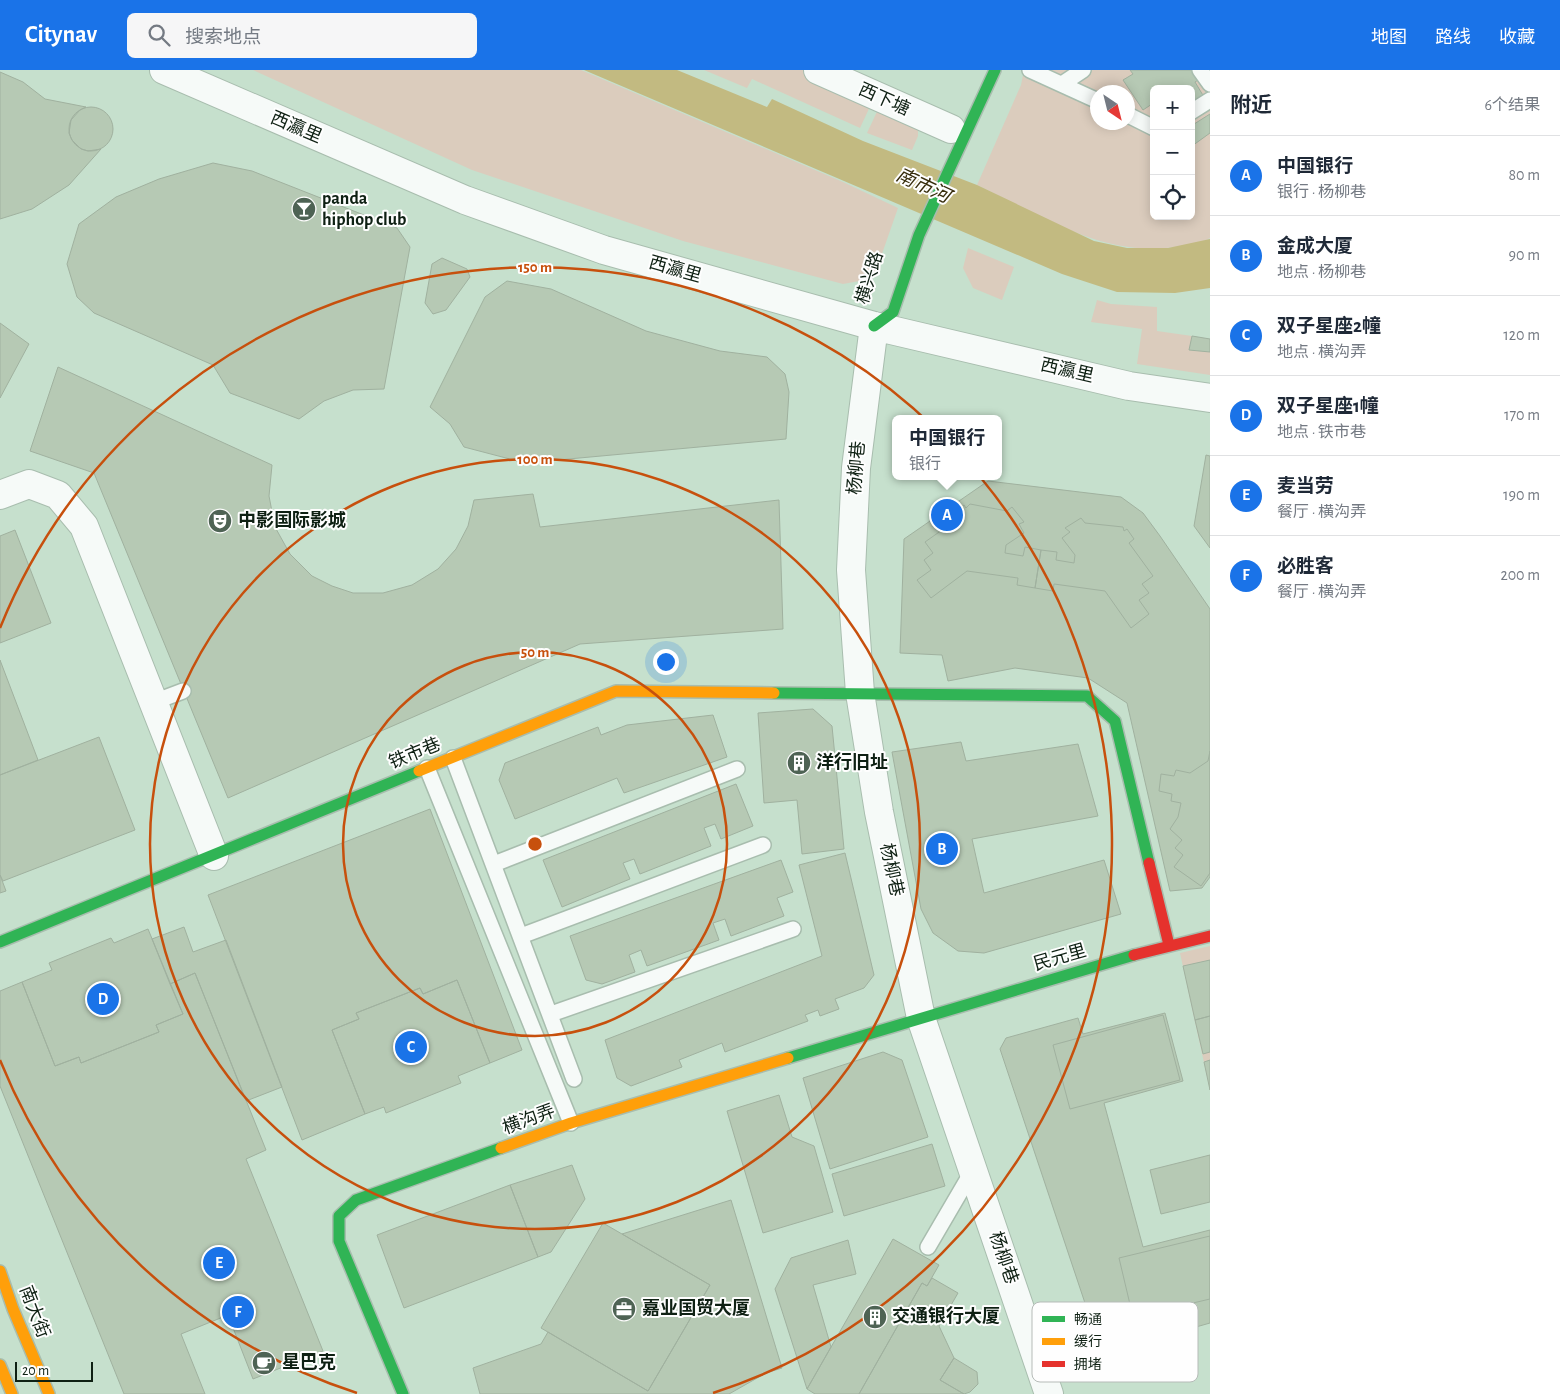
<!DOCTYPE html>
<html lang="zh">
<meta charset="utf-8">
<style>
body{margin:0;font-family:"Alegreya Sans","Noto Sans SC",sans-serif;background:#f6f6f7;color:#1f2937}
.controls{position:absolute;right:15px;top:15px;display:grid;overflow:hidden;border-radius:8px;box-shadow:0 2px 12px #0003}
.controls button{width:45px;height:45px;display:grid;place-items:center;padding:0;border:0;border-bottom:1px solid #e0e1e3;background:#fff;color:#1f2937;font:25px sans-serif}
.compass{position:absolute;left:1090px;top:15px;width:45px;height:45px;border-radius:50%;background:#fff;box-shadow:0 2px 12px #0003;rotate:145deg}
.scale{position:absolute;left:15px;bottom:12px;width:78px;box-sizing:border-box;padding-left:5px;border:2px solid #0e2013;border-top:0;font-size:14px;line-height:18px;white-space:nowrap;color:#0e2013;-webkit-text-stroke:4px #fefefe;paint-order:stroke}
.you{position:absolute;left:665px;top:591px;width:18px;height:18px;margin:-12px;border:4px solid #fff;border-radius:50%;background:#1a73e8;box-shadow:0 0 0 8px #1a73e833}
.badge{display:grid;place-items:center;width:32px;height:32px;border-radius:50%;background:#1a73e8;color:#fff;font-size:16px;font-weight:700}
.pin{position:absolute;translate:-50% -50%;border:2px solid #fff;box-shadow:0 1px 5px #0006}
.popup{position:absolute;left:892px;top:345px;width:110px;height:65px;box-sizing:border-box;display:grid;place-content:center;border-radius:8px;background:#fff;filter:drop-shadow(0 1px 4px #0005);font-size:16px;white-space:nowrap;color:#747a83}
.popup b{font-size:19px;color:#1f2937}
.popup::after{content:'';position:absolute;left:50%;top:100%;margin-left:-10px;border:10px solid transparent;border-top-color:#fff}
.list{margin:0;padding:0;list-style:none}
h2{display:flex;justify-content:space-between;align-items:center;height:65px;margin:0;padding:0 20px;font-size:21px}
h2 small{font-size:16px;font-weight:400;color:#747a83}
.list li{display:grid;grid-template-columns:32px 1fr auto;gap:15px;align-items:center;box-sizing:border-box;height:80px;padding:0 20px;border-top:1px solid #e0e1e3}
.list b{display:block;font-size:19px;white-space:nowrap}
.list p{margin:0;font-size:16px;white-space:nowrap;color:#747a83}
.list em{font-size:16px;font-style:normal;color:#747a83}
.icon{flex:none;width:28px;height:28px;fill:none;stroke:currentColor;stroke-width:2;stroke-linecap:round;stroke-linejoin:round}
.map{position:relative;flex:none;width:1210px;height:1324px;overflow:hidden}
header{display:flex;align-items:center;gap:30px;box-sizing:border-box;height:70px;padding:0 25px;background:#1a73e8;color:#fff}
header strong{font-size:24px}
nav{display:flex;gap:28px;margin-inline-start:auto;font-size:18px}
.search{width:350px;height:45px;background:#f6f6f7;display:flex;align-items:center;gap:12px;box-sizing:border-box;padding:0 18px;border-radius:8px;color:#747a83;font-size:19px}
main{display:flex}
aside{flex:1;background:#fff}
.map>svg:first-child{display:block}
</style>
<header>
<strong>Citynav</strong>
<div class="search"><svg class="icon" aria-label="search" viewBox="0 0 24 24"><circle cx="10" cy="10" r="6"/><path d="M15 15l6 6"/></svg>搜索地点</div>
<nav><a>地图</a><a>路线</a><a>收藏</a></nav>
</header>
<main>
<div class="map">
<svg width="1210" height="1324" viewBox="0 0 1210 1324">
<rect width="100%" height="100%" fill="#c6e0cd"/>
<path fill="#dbccbd" fill-rule="evenodd" d="M 253,0 L 581,0 L 843,112 L 898,138 L 876,201 L 865,210 L 843,214 L 683,171 L 472,100 Z
M 704,0 L 804,0 L 874,28 L 860,58 L 752,9 L 747,18 Z
M 1024,0 L 1210,0 L 1210,168 C 1202,173 1190,174 1181,176 C 1107,190 1041,146 977,115 L 1021,15 ZM 1154,19 L 1191,19 L 1191,146 L 1154,146 ZM 1098,22 L 1128,22 L 1128,52 L 1098,52 Z
M 882,31 L 918,59 L 918,66 L 912,80 L 867,63 Z
M 968,178 L 1014,197 L 1002,230 L 973,218 L 963,198 Z
M 1097,230 L 1111,234 L 1157,237 L 1157,261 L 1192,266 L 1190,280 L 1210,282 L 1210,305 L 1137,294 L 1142,259 L 1091,252 Z
M 1210,876 L 1210,1020 L 1180,883 Z"/>
<path fill="#c2ba81" d="M 584,0 L 677,0 L 767,37 L 772,29 L 863,71 L 977,115 L 1094,171 L 1127,178 L 1168,178 L 1210,169 L 1210,218 L 1175,223 L 1117,222 L 1062,204 Z"/>
<path fill="#b6c9b4" stroke="#a0b19f" d="M 1130,0 L 1196,0 L 1201,8 L 1195,12 L 1204,27 L 1191,35 L 1191,19 L 1154,19 L 1154,37 L 1152,34 L 1143,40 L 1123,10 L 1133,4 Z
M 0,2 L 23,12 L 45,29 L 86,37 L 80,40 L 71,50 L 69,63 L 72,70 L 81,79 L 88,81 L 101,79 L 69,115 L 32,139 L 0,149 Z
M69 59a22 22 0 1 1 44 0a22 22 0 1 1-44 0Z
M 1210,44 L 1210,63 L 1192,76 L 1191,56 Z
M 213,93 L 252,101 L 397,158 L 410,177 L 384,319 L 353,320 L 324,331 L 299,349 L 230,323 L 213,295 L 94,243 L 77,227 L 67,194 L 79,154 L 116,127 L 159,109 Z
M 442,188 L 467,199 L 470,207 L 446,240 L 433,244 L 425,233 L 432,194 Z
M 507,211 L 551,219 L 646,261 L 720,281 L 767,287 L 785,304 L 789,322 L 786,369 L 525,393 L 464,377 L 450,354 L 430,337 L 485,227 Z
M 0,253 L 29,274 L 0,328 Z
M 1192,266 L 1210,269 L 1210,282 L 1189,280 Z
M 58,297 L 272,395 L 269,426 L 275,457 L 290,484 L 312,506 L 332,516 L 353,523 L 383,523 L 412,515 L 438,499 L 456,479 L 468,456 L 474,430 L 533,424 L 540,457 L 779,430 L 783,559 L 580,574 L 228,728 L 94,403 L 30,381 Z
M 1206,385 L 1210,386 L 1210,478 L 1194,456 Z
M 988,411 L 1121,427 L 1143,443 L 1160,466 L 1210,539 L 1210,807 L 1202,818 L 1170,821 L 1127,633 L 1088,608 L 1015,598 L 948,611 L 942,585 L 900,583 L 904,469 Z
M 970,434 L 1007,441 L 1012,437 L 1024,452 L 1019,454 L 1024,463 L 1006,475 L 1005,483 L 1023,486 L 1025,477 L 1041,480 L 1035,518 L 1017,515 L 1018,508 L 967,501 L 931,528 L 917,510 L 931,500 L 924,490 L 933,483 L 925,472 L 959,448 L 954,442 L 964,435 L 966,438 Z
M 1081,448 L 1085,453 L 1123,457 L 1124,461 L 1127,459 L 1134,469 L 1129,473 L 1153,506 L 1142,514 L 1149,523 L 1139,530 L 1149,544 L 1131,558 L 1105,521 L 1054,514 L 1053,521 L 1035,518 L 1041,480 L 1057,482 L 1056,490 L 1074,493 L 1075,485 L 1062,468 L 1070,462 L 1065,458 Z
M 15,460 L 51,553 L 0,573 L 0,466 Z
M 0,590 L 38,690 L 0,705 Z
M 813,639 L 832,656 L 844,779 L 802,784 L 797,730 L 764,733 L 758,643 Z
M 713,645 L 727,687 L 624,723 L 617,708 L 515,749 L 499,710 L 505,693 L 598,657 L 601,665 L 627,655 Z
M 99,667 L 135,760 L 3,811 L 0,805 L 0,705 Z
M 961,672 L 966,691 L 1078,674 L 1098,746 L 972,769 L 984,823 L 1104,790 L 1121,844 L 984,883 L 958,881 L 933,863 L 921,839 L 892,682 Z
M 1210,681 L 1210,803 L 1201,816 L 1174,797 L 1183,785 L 1175,778 L 1182,770 L 1170,759 L 1178,747 L 1181,733 L 1171,731 L 1172,724 L 1159,721 L 1161,704 L 1174,706 L 1176,700 L 1190,703 L 1208,691 Z
M 736,714 L 753,756 L 721,769 L 715,754 L 704,758 L 711,776 L 640,804 L 634,789 L 623,793 L 630,809 L 562,837 L 543,790 Z
M 430,739 L 522,980 L 490,993 L 457,910 L 423,924 L 420,918 L 356,943 L 359,949 L 332,960 L 365,1044 L 302,1070 L 208,825 Z
M 845,783 L 874,905 L 864,918 L 835,929 L 839,939 L 820,946 L 818,940 L 805,945 L 808,951 L 725,982 L 722,973 L 679,990 L 682,997 L 631,1016 L 617,1008 L 605,970 L 822,886 L 799,795 Z
M 781,790 L 793,822 L 777,828 L 784,846 L 731,866 L 725,849 L 713,853 L 719,870 L 647,896 L 641,880 L 629,885 L 635,902 L 602,914 L 586,910 L 570,866 Z
M 0,805 L 6,821 L 0,823 Z
M 184,857 L 193,882 L 226,870 L 282,1017 L 246,1031 L 195,903 L 170,914 L 152,869 Z
M 148,859 L 183,944 L 156,955 L 159,962 L 81,993 L 79,987 L 55,996 L 22,912 L 52,900 L 49,893 L 111,868 L 114,873 Z
M 1210,890 L 1210,946 L 1195,950 L 1183,896 Z
M 195,903 L 266,1080 L 246,1089 L 323,1281 L 253,1309 L 228,1245 L 181,1264 L 205,1324 L 124,1324 L 0,1016 L 0,921 L 22,912 L 55,996 L 79,987 L 81,993 L 159,962 L 156,955 L 183,944 L 170,914 Z
M 457,910 L 490,993 L 458,1006 L 461,1013 L 386,1043 L 384,1037 L 365,1044 L 332,960 L 359,949 L 356,943 L 420,918 L 423,924 Z
M 1165,943 L 1183,1011 L 1104,1033 L 1143,1177 L 1210,1160 L 1210,1253 L 1147,1271 L 1094,1260 L 1000,979 L 1006,968 L 1078,948 L 1083,964 Z
M 1163,945 L 1180,1010 L 1070,1039 L 1053,975 Z
M 1210,946 L 1210,982 L 1203,984 L 1195,950 Z
M 883,982 L 902,990 L 928,1067 L 830,1099 L 803,1008 Z
M 1210,990 L 1210,1020 L 1204,992 Z
M 779,1025 L 792,1067 L 814,1076 L 833,1142 L 763,1163 L 727,1041 Z
M 932,1074 L 945,1116 L 844,1146 L 832,1104 Z
M 1210,1085 L 1210,1132 L 1161,1144 L 1150,1100 Z
M 572,1095 L 585,1129 L 551,1182 L 538,1187 L 510,1115 Z
M 510,1115 L 538,1187 L 404,1238 L 377,1165 Z
M 731,1130 L 782,1298 L 766,1303 L 729,1324 L 480,1324 L 473,1298 L 541,1274 L 548,1262 L 648,1321 L 710,1215 L 622,1164 Z
M 603,1153 L 710,1215 L 648,1321 L 541,1258 Z
M 1210,1166 L 1210,1229 L 1133,1247 L 1119,1188 Z
M 893,1169 L 939,1195 L 927,1216 L 922,1213 L 859,1324 L 815,1324 L 807,1319 Z
M 848,1170 L 856,1204 L 813,1215 L 831,1277 L 807,1319 L 775,1219 L 791,1188 Z
M 932,1208 L 958,1223 L 939,1256 L 954,1288 L 940,1310 L 964,1324 L 859,1324 L 922,1213 L 927,1216 Z
M 954,1288 L 977,1302 L 978,1314 L 970,1322 L 964,1324 L 940,1310 Z"/>
<g fill="none" stroke-linecap="round" stroke-linejoin="round">
<g stroke="#a8bdae" stroke-width="18">
<path id="lane" d="M 1030,0 L 1098,31
M 1200,0 L 1210,14
M 1062,14 L 1083,0
M 1191,42 L 1210,30
M 1128,45 L 1154,58
M 154,632 L 183,621
M 453,688 L 574,1009
M 427,698 L 571,1053
M 494,794 L 737,699
M 521,866 L 763,775
M 551,944 L 793,859
M 928,1177 L 973,1100"/>
</g>
<g stroke="#a8bdae" stroke-width="30">
<path id="street" d="M 164,0 L 465,130 L 604,180 L 874,256 L 1129,316 L 1210,328
M 818,0 L 951,59
M 874,256 L 856,398 L 851,500 L 860,623 L 879,742 L 921,948 L 1049,1324
M 0,425 L 29,414 L 58,425 L 84,456 L 214,786"/>
</g>
<g stroke="#a8bdae" stroke-width="14">
<path id="fast" d="M 874,256 L 893,242 L 919,165 L 995,0
M 774,623 L 1087,626 L 1115,651 L 1149,793
M 0,872 L 419,701
M 788,988 L 1134,885
M 403,1324 L 339,1171 L 339,1146 L 356,1130 L 501,1078"/>
</g>
<g stroke="#a8bdae" stroke-width="14">
<path id="slow" d="M 419,701 L 616,621 L 774,623
M 501,1078 L 571,1053 L 788,988
M 0,1201 L 13,1239 L 49,1324
M 0,1295 L 12,1324"/>
</g>
<g stroke="#a8bdae" stroke-width="14">
<path id="jam" d="M 1149,793 L 1169,875
M 1134,885 L 1210,866"/>
</g>
<use href="#lane" stroke="#f6faf8" stroke-width="15"/>
<use href="#street" stroke="#f6faf8" stroke-width="28"/>
<use href="#fast" stroke="#30b455" stroke-width="11"/>
<use href="#slow" stroke="#ff9f0a" stroke-width="11"/>
<use href="#jam" stroke="#e5322d" stroke-width="11"/>
</g>
<g fill="none" stroke="#c7500d" stroke-width="2.5">
<circle cx="535" cy="774" r="192"/>
<circle cx="535" cy="774" r="385"/>
<path d="M357 1323A577 577 0 0 1 0 990M0 558A577 577 0 1 1 713 1323"/>
</g>
<defs>
<g id="bar-disc" transform="scale(1.25)"><circle r="9.5" fill="#4e6354" stroke="#fefefe"/><path d="M-6-5H6L.8 .8V4.5H3.5V6h-7V4.5H-.8V.8Z" fill="#fff"/></g>
<g id="theatre-disc" transform="scale(1.25)"><circle r="9.5" fill="#4e6354" stroke="#fefefe"/><path d="M-5-5.5Q0-4 5-5.5V0Q5 5 0 6Q-5 5-5 0ZM-3.3-2.5H-1v1.5H-3.3ZM1-2.5H3.3v1.5H1ZM-2.8 1Q0 5.5 2.8 1Z" fill="#fff"/></g>
<g id="building-disc" transform="scale(1.25)"><circle r="9.5" fill="#4e6354" stroke="#fefefe"/><path d="M-4-6H4V6H1V3H-1V6H-4ZM-2.5-4.3h1.7v1.8h-1.7ZM.8-4.3h1.7v1.8H.8ZM-2.5-1h1.7V.8h-1.7ZM.8-1h1.7V.8H.8Z" fill="#fff"/></g>
<g id="office-disc" transform="scale(1.25)"><circle r="9.5" fill="#4e6354" stroke="#fefefe"/><path d="M-6-3h4V-5.5h4V-3h4V5H-6ZM-1-4.5V-3h2v-1.5ZM-6 0V1H6V0Z" fill="#fff"/></g>
<g id="cafe-disc" transform="scale(1.25)"><circle r="9.5" fill="#4e6354" stroke="#fefefe"/><path d="M-5.5-4.5H6V0H3Q3 3.5 0 3.5H-2.5Q-5.5 3.5-5.5 0ZM3-3.2v2h1.7v-2ZM-6 4.5H4V6H-6Z" fill="#fff"/></g>
</defs>
<g fill-rule="evenodd">
<use href="#bar-disc" x="304" y="139"/>
<use href="#theatre-disc" x="220" y="451"/>
<use href="#building-disc" x="799" y="693"/>
<use href="#office-disc" x="624" y="1239"/>
<use href="#building-disc" x="875" y="1247"/>
<use href="#cafe-disc" x="264" y="1293"/>
</g>
<g text-anchor="middle" dominant-baseline="central" stroke-width="4" stroke-linejoin="round" paint-order="stroke">
<g font-size="18" fill="#0e2013" stroke="#fefefe">
<text transform="translate(884 30) rotate(24)">西下塘</text>
<text transform="translate(296 58) rotate(23)">西瀛里</text>
<text transform="translate(675 200) rotate(16)">西瀛里</text>
<text transform="translate(870 208) rotate(-73)">横兴路</text>
<text transform="translate(1067 301) rotate(13)">西瀛里</text>
<text transform="translate(857 398) rotate(-85)">杨柳巷</text>
<text transform="translate(415 684) rotate(-22)">铁市巷</text>
<text transform="translate(891 800) rotate(78)">杨柳巷</text>
<text transform="translate(1060 888) rotate(-16)">民元里</text>
<text transform="translate(529 1050) rotate(-20)">横沟弄</text>
<text transform="translate(1003 1188) rotate(71)">杨柳巷</text>
<text transform="translate(34 1242) rotate(69)">南大街</text>
</g>
<g font-size="18" font-weight="bold" fill="#0e2013" stroke="#fefefe" text-anchor="start">
<text x="322" y="129">panda<tspan x="322" dy="21">hiphop club</tspan></text>
<text x="238" y="451">中影国际影城</text>
<text x="816" y="693">洋行旧址</text>
<text x="642" y="1239">嘉业国贸大厦</text>
<text x="892" y="1247">交通银行大厦</text>
<text x="282" y="1293">星巴克</text>
</g>
<g font-size="19" font-style="italic" fill="#372d0c" stroke="#fefefe">
<text transform="translate(923 116) rotate(25)">南市河</text>
</g>
</g>
<rect x="1032" y="1232" width="166" height="80" rx="8" fill="#fefefe" stroke="#b6bbb8" stroke-width="1"/>
<rect x="1042" y="1246" width="23" height="6" fill="#30b455"/>
<rect x="1042" y="1268" width="23" height="7" fill="#ff9f0a"/>
<rect x="1042" y="1291" width="23" height="6" fill="#e5322d"/>
<g font-size="14" fill="#0e2013">
<text x="1074" y="1254">畅通</text>
<text x="1074" y="1276">缓行</text>
<text x="1074" y="1299">拥堵</text>
</g>
<circle cx="535" cy="774" r="8" fill="#c7500d" stroke="#fefefe" stroke-width="2.5"/>
<g font-size="15" text-anchor="middle" font-weight="bold" fill="#c7500d" stroke="#fefefe" stroke-width="4" stroke-linejoin="round" paint-order="stroke">
<text x="535" y="202">150 m</text>
<text x="535" y="394">100 m</text>
<text x="535" y="587">50 m</text>
</g>
</svg>
<div class="controls">
<button>+</button>
<button>−</button>
<button><svg class="icon" aria-label="locate" viewBox="0 0 24 24"><circle cx="12" cy="12" r="6"/><path d="M12 2v4M12 18v4M2 12h4M18 12h4"/></svg></button>
</div>
<svg class="compass" viewBox="-18 -18 36 36"><path d="M0-13l5 13h-10z" fill="#e53935"/><path d="M0 13l5-13h-10z" fill="#747a83"/></svg>
<div class="scale">20 m</div>
<div class="you"></div>
<div class="pin badge" style="left:947px;top:445px">A</div>
<div class="popup"><b>中国银行</b>银行</div>
<div class="pin badge" style="left:942px;top:779px">B</div>
<div class="pin badge" style="left:411px;top:977px">C</div>
<div class="pin badge" style="left:103px;top:929px">D</div>
<div class="pin badge" style="left:219px;top:1193px">E</div>
<div class="pin badge" style="left:238px;top:1242px">F</div>
</div>
<aside>
<h2>附近<small>6个结果</small></h2>
<ul class="list">
<li><span class="badge">A</span><div><b>中国银行</b><p>银行 · 杨柳巷</p></div><em>80 m</em></li>
<li><span class="badge">B</span><div><b>金成大厦</b><p>地点 · 杨柳巷</p></div><em>90 m</em></li>
<li><span class="badge">C</span><div><b>双子星座2幢</b><p>地点 · 横沟弄</p></div><em>120 m</em></li>
<li><span class="badge">D</span><div><b>双子星座1幢</b><p>地点 · 铁市巷</p></div><em>170 m</em></li>
<li><span class="badge">E</span><div><b>麦当劳</b><p>餐厅 · 横沟弄</p></div><em>190 m</em></li>
<li><span class="badge">F</span><div><b>必胜客</b><p>餐厅 · 横沟弄</p></div><em>200 m</em></li>
</ul>
</aside>
</main>
